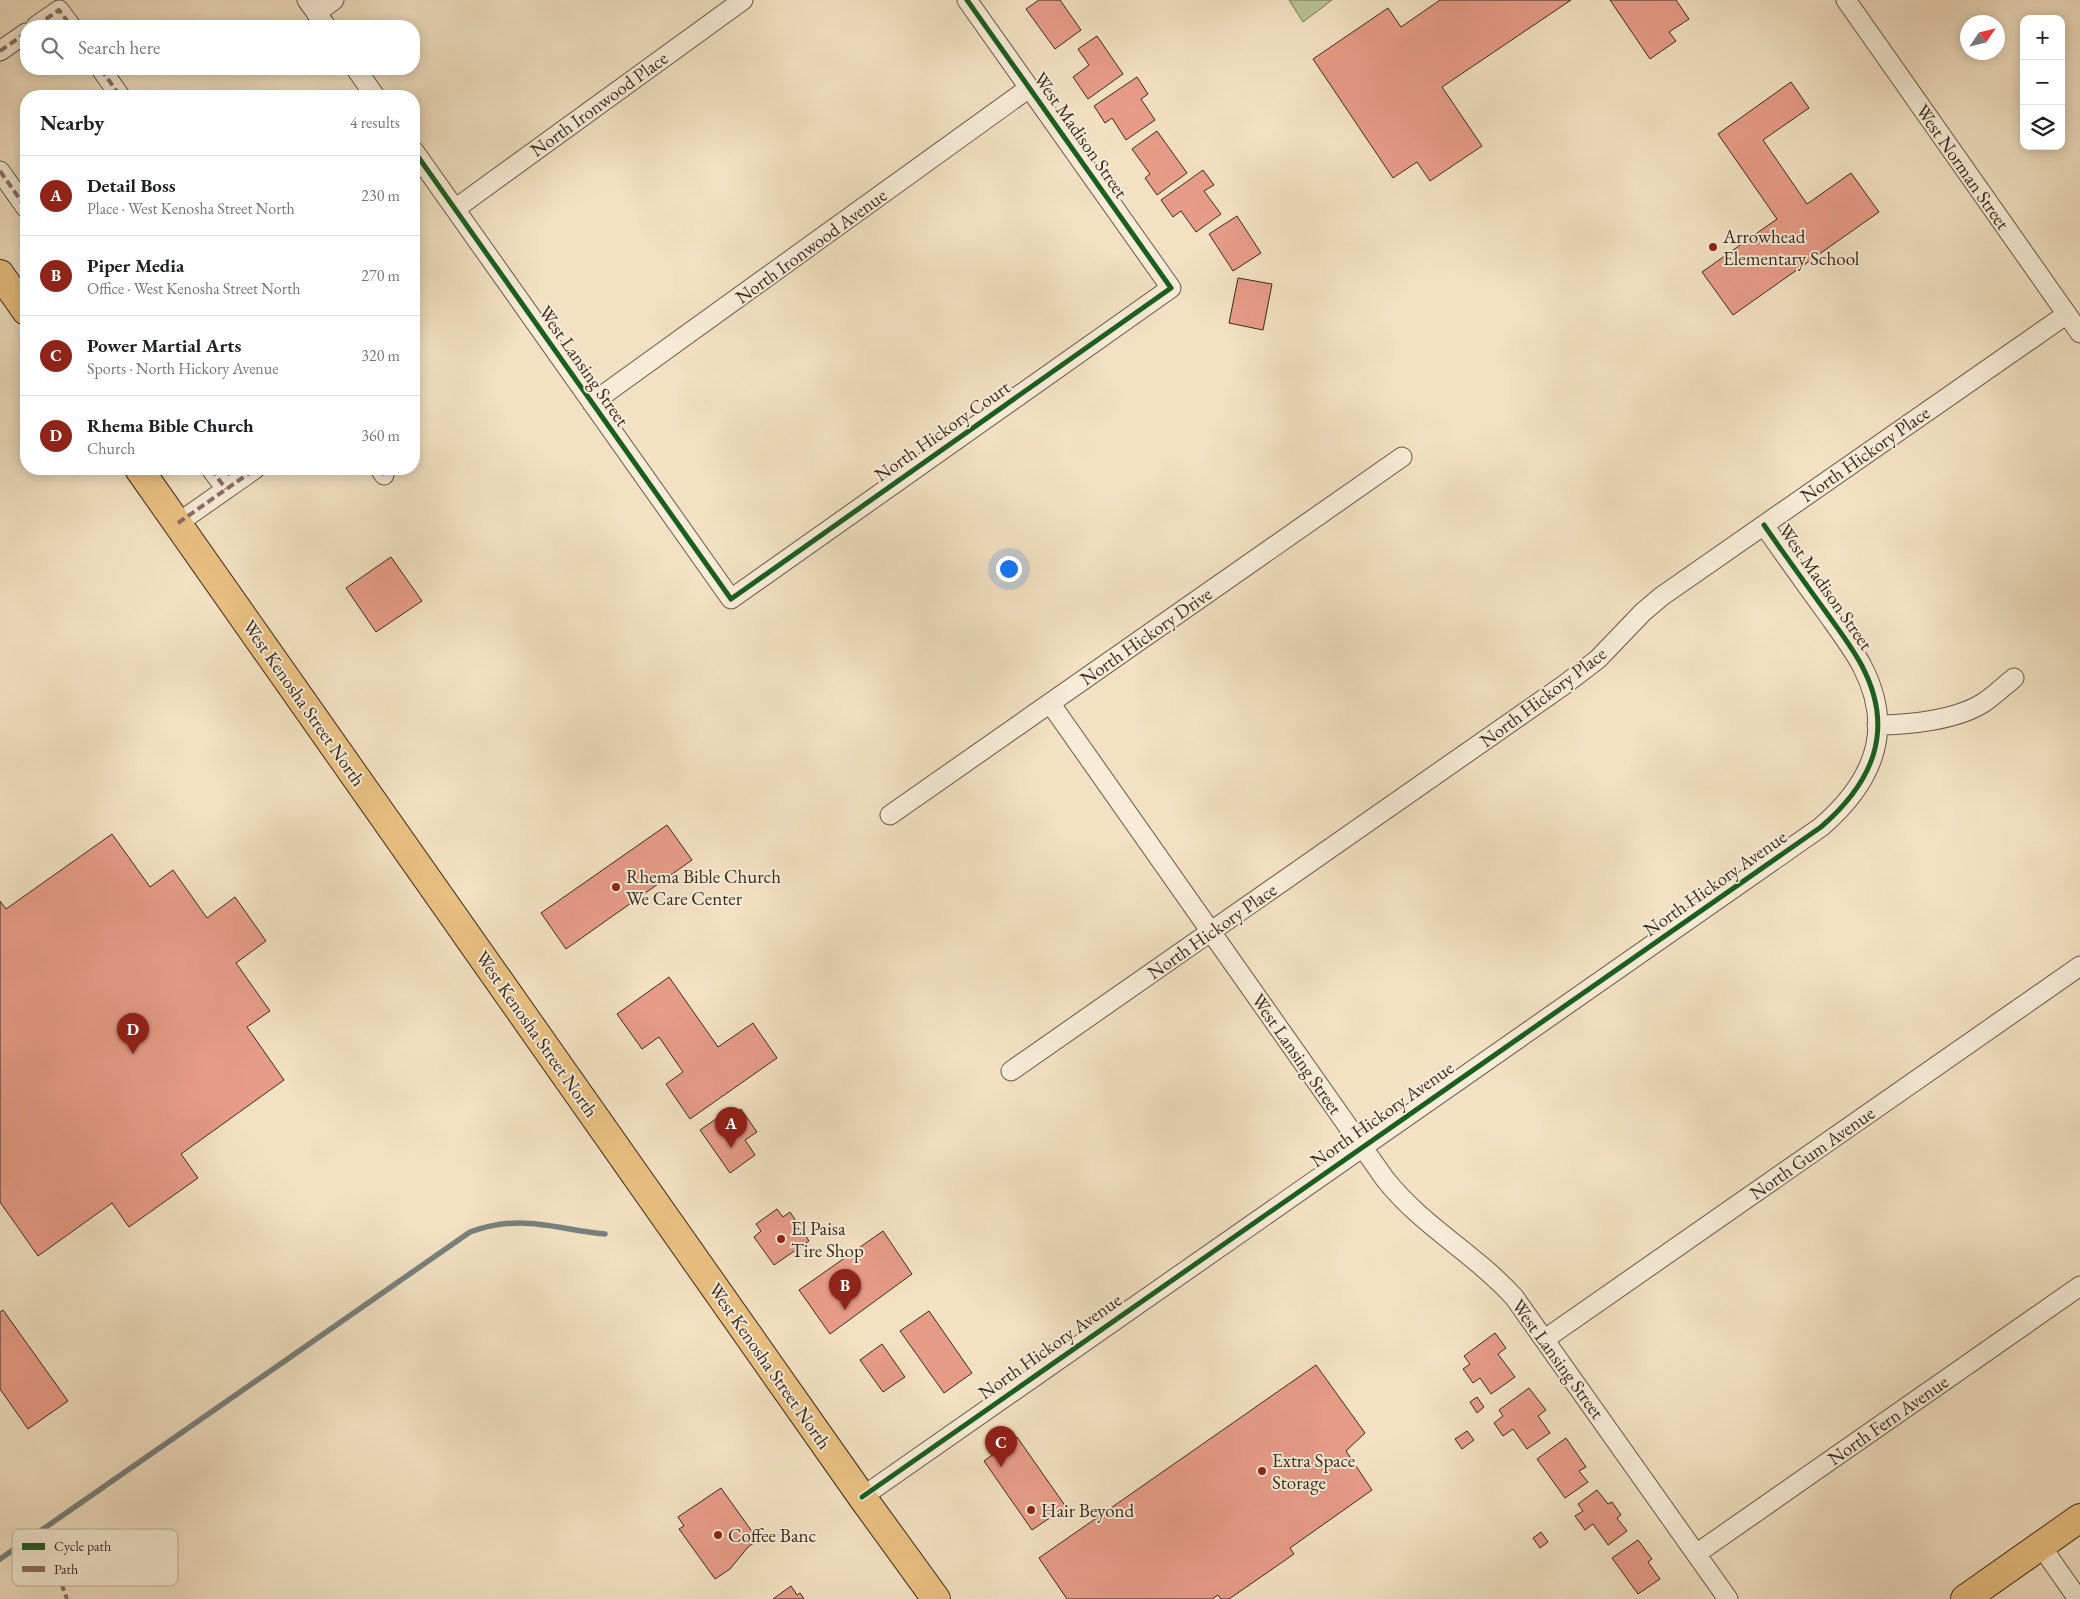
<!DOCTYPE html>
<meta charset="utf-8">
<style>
body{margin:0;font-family:"EB Garamond",serif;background:#f6f6f6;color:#202124}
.controls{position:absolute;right:15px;top:15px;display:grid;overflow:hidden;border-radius:10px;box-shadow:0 2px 12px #0003}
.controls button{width:45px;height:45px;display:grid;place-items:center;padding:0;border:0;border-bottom:1px solid #e0e0e0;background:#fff;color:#202124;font:25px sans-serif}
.compass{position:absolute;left:1960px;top:15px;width:45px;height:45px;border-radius:50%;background:#fff;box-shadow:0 2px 12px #0003;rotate:55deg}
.you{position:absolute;left:1008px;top:568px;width:18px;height:18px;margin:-12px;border:4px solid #fff;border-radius:50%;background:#1a73e8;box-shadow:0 0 0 8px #1a73e833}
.badge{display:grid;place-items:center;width:32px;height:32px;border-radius:50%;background:#8f2418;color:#fff;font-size:16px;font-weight:700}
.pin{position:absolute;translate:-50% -41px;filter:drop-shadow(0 1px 2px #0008)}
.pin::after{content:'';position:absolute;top:26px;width:18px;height:15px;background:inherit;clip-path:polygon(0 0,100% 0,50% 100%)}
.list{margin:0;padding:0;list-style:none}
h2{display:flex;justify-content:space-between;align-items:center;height:65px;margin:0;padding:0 20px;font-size:21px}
h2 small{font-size:16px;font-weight:400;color:#757577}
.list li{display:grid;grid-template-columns:32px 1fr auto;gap:15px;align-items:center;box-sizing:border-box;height:80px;padding:0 20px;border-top:1px solid #e0e0e0}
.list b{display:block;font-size:19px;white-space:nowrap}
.list p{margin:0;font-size:16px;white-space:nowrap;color:#757577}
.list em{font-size:16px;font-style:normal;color:#757577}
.icon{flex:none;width:28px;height:28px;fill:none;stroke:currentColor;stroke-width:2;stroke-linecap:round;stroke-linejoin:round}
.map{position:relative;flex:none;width:2080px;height:1599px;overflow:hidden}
.search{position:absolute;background:#fff;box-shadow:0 2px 12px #0003;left:20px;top:20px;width:400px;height:55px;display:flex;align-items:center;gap:12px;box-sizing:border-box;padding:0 18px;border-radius:20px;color:#757577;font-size:19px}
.panel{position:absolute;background:#fff;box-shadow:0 2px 12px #0003;left:20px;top:90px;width:400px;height:385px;border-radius:20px}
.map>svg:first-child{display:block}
</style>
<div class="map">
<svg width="2080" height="1599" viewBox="0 0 2080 1599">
<rect width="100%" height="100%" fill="#f2e1c2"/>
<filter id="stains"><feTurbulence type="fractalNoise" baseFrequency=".004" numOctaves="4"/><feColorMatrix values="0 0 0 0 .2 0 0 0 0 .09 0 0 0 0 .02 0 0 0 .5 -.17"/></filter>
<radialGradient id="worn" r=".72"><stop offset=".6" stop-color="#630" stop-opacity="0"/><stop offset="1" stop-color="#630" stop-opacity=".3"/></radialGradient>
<path fill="#bac393" stroke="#7a7658" d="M 1289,0 L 1332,0 L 1303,22 Z"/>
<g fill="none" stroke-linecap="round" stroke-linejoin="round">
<path stroke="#77817e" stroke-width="5.5" d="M 0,1559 L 470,1232 C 522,1213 554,1229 605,1234"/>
</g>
<path fill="#e79c88" stroke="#3a2a1e" d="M 1039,0 L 1060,0 L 1081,30 L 1055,49 L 1026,9 Z
M 1440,0 L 1571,0 L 1442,87 L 1482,146 L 1430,181 L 1417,162 L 1393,178 L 1313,59 L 1388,8 L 1401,27 Z
M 1610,0 L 1676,0 L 1689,19 L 1669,32 L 1676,41 L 1650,59 Z
M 1097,36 L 1123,74 L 1088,99 L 1073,77 L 1089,65 L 1078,49 Z
M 1137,77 L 1148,94 L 1141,99 L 1155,120 L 1126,140 L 1112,118 L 1105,123 L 1094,106 Z
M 1791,82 L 1809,108 L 1763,140 L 1807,204 L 1851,173 L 1879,212 L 1733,315 L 1702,272 L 1777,219 L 1718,134 Z
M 1157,131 L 1187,173 L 1157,195 L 1145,178 L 1150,174 L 1132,149 Z
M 1203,170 L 1214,185 L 1204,191 L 1221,214 L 1196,232 L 1181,211 L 1173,217 L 1161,200 Z
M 1237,216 L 1261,253 L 1233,271 L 1209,234 Z
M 1238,278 L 1272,284 L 1263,330 L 1229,323 Z
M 391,557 L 422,601 L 376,632 L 346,588 Z
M 667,825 L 692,860 L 566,949 L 541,913 Z
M 112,834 L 150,887 L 173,870 L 207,918 L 235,897 L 266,941 L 236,963 L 270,1011 L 247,1027 L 284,1080 L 181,1154 L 198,1178 L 129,1227 L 112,1203 L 38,1256 L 0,1202 L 0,901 L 6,909 Z
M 669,977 L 718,1047 L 753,1023 L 777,1058 L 690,1119 L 666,1084 L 683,1072 L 659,1037 L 642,1049 L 617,1014 Z
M 741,1109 L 757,1132 L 745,1140 L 755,1155 L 730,1173 L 700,1130 L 726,1112 L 729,1117 Z
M 777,1209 L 783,1217 L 790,1212 L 809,1241 L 774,1265 L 754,1237 L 761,1231 L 756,1224 Z
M 883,1231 L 912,1274 L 830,1334 L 799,1290 Z
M 3,1310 L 68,1401 L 28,1429 L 0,1389 L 0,1312 Z
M 929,1311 L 972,1373 L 944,1393 L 900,1331 Z
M 1495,1333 L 1506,1348 L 1498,1354 L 1515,1377 L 1491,1394 L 1480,1378 L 1473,1383 L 1463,1369 L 1470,1364 L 1464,1356 Z
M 882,1344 L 905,1377 L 883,1392 L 860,1360 Z
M 1316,1365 L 1365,1433 L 1346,1451 L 1372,1490 L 1290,1548 L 1294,1554 L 1229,1599 L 1221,1599 L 1218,1595 L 1212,1599 L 1067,1599 L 1039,1558 Z
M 1529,1388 L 1546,1410 L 1538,1416 L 1550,1433 L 1527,1449 L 1513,1429 L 1503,1436 L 1494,1423 L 1503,1416 L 1499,1410 Z
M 1477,1397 L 1484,1407 L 1477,1413 L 1470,1402 Z
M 1467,1431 L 1474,1440 L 1462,1449 L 1455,1439 Z
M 1017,1437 L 1066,1507 L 1032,1530 L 984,1461 Z
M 1566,1438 L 1586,1467 L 1579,1471 L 1588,1482 L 1565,1498 L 1537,1459 Z
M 721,1488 L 758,1540 L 748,1547 L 730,1569 L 715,1579 L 679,1529 L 684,1526 L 678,1517 Z
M 1597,1490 L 1608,1504 L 1612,1502 L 1621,1515 L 1617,1518 L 1627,1531 L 1608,1545 L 1593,1524 L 1585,1530 L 1575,1516 L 1583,1511 L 1578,1504 Z
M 1541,1532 L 1548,1542 L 1540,1548 L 1533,1538 Z
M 1638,1540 L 1652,1559 L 1648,1562 L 1660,1579 L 1638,1594 L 1612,1558 Z
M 791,1586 L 797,1595 L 800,1593 L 804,1599 L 773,1599 Z"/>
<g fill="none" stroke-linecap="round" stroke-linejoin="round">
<g stroke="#685847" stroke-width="21">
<path id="minor" d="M 307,0 L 326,26
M 1846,0 L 2080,333
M 316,13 L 334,0
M 36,26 L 59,10 L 71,26
M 0,51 L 26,33
M 101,69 L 120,96
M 356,69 L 375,96
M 414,151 L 731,599 L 1171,288 L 967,0
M 0,171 L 26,208
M 455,209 L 743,0
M 592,403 L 1029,88
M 211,469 L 226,489
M 380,469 L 384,475
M 178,523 L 255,469
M 1050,703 L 1385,1179 C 1422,1226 1474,1253 1514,1297 L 1728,1599
M 1877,725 C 1909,725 1956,720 1983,703 C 1994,696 2004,686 2014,678
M 890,815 L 1402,457
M 1011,1071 L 1564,685 L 1598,659 L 1643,612 L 1662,596 L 2067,314
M 1545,1339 L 2080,966
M 862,1497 L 1821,827 C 1872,783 1896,731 1862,666 C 1852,647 1838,629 1826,612 C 1805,583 1784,554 1764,525
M 2041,1546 L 2078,1599
M 1696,1554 L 2080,1286"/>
</g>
<g stroke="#3a2a1e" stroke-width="30">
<path id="primary" d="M 0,274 L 26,311
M 139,469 L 862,1497 L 936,1599
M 1965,1599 L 2080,1518"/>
</g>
<use href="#minor" stroke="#f7ecd7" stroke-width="19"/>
<use href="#primary" stroke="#e9c081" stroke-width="28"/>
<path stroke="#8d6e63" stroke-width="4" stroke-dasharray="8 4" stroke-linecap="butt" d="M 36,26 L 59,10 L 71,26
M 0,51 L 26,33
M 101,69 L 120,96
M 0,171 L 26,208
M 211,469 L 226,489
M 380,469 L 384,475
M 178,523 L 255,469
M 57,1572 L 67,1599"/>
<g stroke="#f7ecd7" stroke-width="8">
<path id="cycleway" d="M 414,151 L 731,599 L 1171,288 L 967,0
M 862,1497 L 1821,827 C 1872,783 1896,731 1862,666 C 1852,647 1838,629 1826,612 C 1805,583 1784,554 1764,525"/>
</g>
<use href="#cycleway" stroke="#1b5e20" stroke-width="5"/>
</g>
<g fill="#8f2418" stroke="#f7ecd7" stroke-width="2">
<circle cx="1713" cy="247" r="5"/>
<circle cx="616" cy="887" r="5"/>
<circle cx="781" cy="1239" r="5"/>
<circle cx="1262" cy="1471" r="5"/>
<circle cx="1031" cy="1510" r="5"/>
<circle cx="718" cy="1535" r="5"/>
</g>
<g text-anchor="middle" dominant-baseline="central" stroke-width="4" stroke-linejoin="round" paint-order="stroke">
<g font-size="19" fill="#3a2a1e" stroke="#f7ecd7">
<text transform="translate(599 104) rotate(-36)">North Ironwood Place</text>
<text transform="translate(1081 135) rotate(55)">West Madison Street</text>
<text transform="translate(1963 167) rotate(55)">West Norman Street</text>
<text transform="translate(811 246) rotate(-36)">North Ironwood Avenue</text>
<text transform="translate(584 366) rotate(55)">West Lansing Street</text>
<text transform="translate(942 431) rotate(-35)">North Hickory Court</text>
<text transform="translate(1865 454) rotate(-35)">North Hickory Place</text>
<text transform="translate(1826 587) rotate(55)">West Madison Street</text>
<text transform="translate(1146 636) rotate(-35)">North Hickory Drive</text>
<text transform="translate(1543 697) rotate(-37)">North Hickory Place</text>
<text transform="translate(304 703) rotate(55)">West Kenosha Street North</text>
<text transform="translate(1715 883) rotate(-35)">North Hickory Avenue</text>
<text transform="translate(1212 931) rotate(-35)">North Hickory Place</text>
<text transform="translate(537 1034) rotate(55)">West Kenosha Street North</text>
<text transform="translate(1297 1054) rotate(55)">West Lansing Street</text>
<text transform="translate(1382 1114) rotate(-35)">North Hickory Avenue</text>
<text transform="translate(1812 1153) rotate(-35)">North Gum Avenue</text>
<text transform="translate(1050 1346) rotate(-35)">North Hickory Avenue</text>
<text transform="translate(1558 1359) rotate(54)">West Lansing Street</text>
<text transform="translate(770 1366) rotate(55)">West Kenosha Street North</text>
<text transform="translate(1888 1420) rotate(-35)">North Fern Avenue</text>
</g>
<g font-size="19" fill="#3a2a1e" stroke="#f7ecd7" text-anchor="start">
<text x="1723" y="236">Arrowhead<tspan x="1723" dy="22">Elementary School</tspan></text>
<text x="626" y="876">Rhema Bible Church<tspan x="626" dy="22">We Care Center</tspan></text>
<text x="791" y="1228">El Paisa<tspan x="791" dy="22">Tire Shop</tspan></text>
<text x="1272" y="1460">Extra Space<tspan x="1272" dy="22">Storage</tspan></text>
<text x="1041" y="1510">Hair Beyond</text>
<text x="728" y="1535">Coffee Banc</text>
</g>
</g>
<rect x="12" y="1529" width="166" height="57" rx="8" fill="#f7ecd7" stroke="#beb2a0" stroke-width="1"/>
<rect x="22" y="1543" width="23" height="7" fill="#1b5e20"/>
<rect x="22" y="1566" width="23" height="6" fill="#8d6e63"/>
<g font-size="14" fill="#3a2a1e">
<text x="54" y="1551">Cycle path</text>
<text x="54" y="1574">Path</text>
</g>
<rect width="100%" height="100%" filter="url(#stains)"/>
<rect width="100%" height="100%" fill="url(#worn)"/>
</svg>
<div class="controls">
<button>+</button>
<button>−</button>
<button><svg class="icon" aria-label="layers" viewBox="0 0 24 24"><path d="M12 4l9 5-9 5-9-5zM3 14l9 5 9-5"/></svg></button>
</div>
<svg class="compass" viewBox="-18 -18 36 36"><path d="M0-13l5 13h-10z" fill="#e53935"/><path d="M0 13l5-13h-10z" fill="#757577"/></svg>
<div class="you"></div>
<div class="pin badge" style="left:731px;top:1148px">A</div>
<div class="pin badge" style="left:845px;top:1310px">B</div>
<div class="pin badge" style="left:1001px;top:1467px">C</div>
<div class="pin badge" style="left:133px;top:1054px">D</div>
<div class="search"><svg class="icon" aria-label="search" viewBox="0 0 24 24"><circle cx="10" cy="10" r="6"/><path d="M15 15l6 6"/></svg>Search here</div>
<section class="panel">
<h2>Nearby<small>4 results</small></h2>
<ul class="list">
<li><span class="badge">A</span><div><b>Detail Boss</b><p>Place · West Kenosha Street North</p></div><em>230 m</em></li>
<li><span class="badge">B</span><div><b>Piper Media</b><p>Office · West Kenosha Street North</p></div><em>270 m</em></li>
<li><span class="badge">C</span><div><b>Power Martial Arts</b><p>Sports · North Hickory Avenue</p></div><em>320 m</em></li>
<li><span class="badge">D</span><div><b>Rhema Bible Church</b><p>Church</p></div><em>360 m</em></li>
</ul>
</section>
</div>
